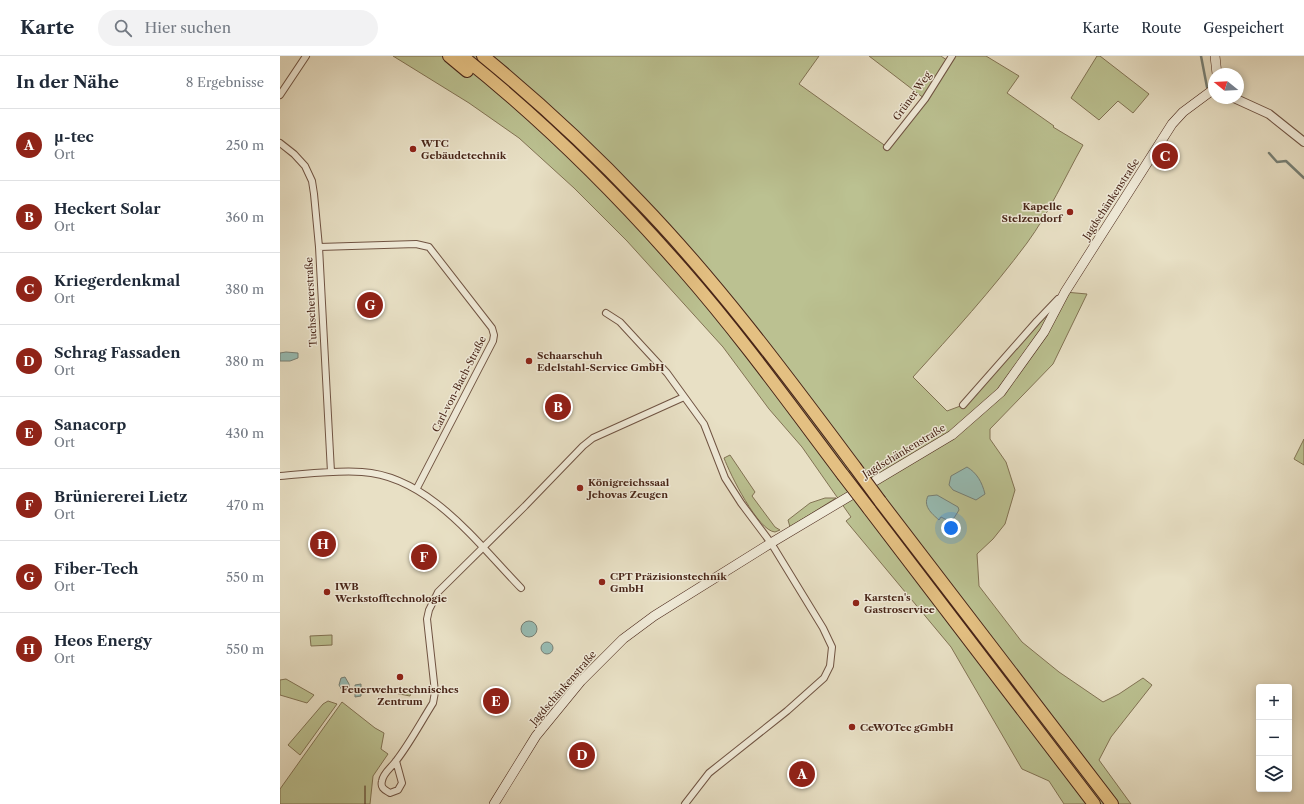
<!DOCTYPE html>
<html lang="de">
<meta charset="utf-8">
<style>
body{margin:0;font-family:"Libre Caslon Text",serif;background:#f2f2f3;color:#1f2937}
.controls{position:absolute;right:12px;bottom:12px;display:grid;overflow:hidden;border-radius:4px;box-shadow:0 2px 6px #0003}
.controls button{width:36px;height:36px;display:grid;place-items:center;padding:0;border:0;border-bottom:1px solid #e0e1e3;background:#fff;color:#1f2937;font:20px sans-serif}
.compass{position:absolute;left:928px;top:12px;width:36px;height:36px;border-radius:50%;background:#fff;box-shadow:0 2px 6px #0003;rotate:288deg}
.you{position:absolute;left:671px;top:472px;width:14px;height:14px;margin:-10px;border:3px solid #fff;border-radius:50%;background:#1a73e8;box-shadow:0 0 0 6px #1a73e833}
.badge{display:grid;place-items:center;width:26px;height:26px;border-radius:50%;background:#8f2418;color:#fff;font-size:13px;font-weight:700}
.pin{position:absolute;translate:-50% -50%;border:2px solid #fff;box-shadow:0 1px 4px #0006}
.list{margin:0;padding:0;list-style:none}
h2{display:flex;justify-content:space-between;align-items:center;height:52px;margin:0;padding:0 16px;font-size:17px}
h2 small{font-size:13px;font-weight:400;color:#747a83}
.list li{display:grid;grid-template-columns:26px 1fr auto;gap:12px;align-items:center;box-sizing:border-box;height:72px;padding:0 16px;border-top:1px solid #e0e1e3}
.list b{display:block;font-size:15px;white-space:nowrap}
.list p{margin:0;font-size:13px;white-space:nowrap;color:#747a83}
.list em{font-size:13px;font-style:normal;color:#747a83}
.icon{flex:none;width:22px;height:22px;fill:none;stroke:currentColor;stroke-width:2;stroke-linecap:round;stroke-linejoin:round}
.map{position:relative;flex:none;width:1024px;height:748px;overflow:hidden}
header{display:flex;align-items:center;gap:24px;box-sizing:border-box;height:56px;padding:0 20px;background:#fff;border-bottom:1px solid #e0e1e3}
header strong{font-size:19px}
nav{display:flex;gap:22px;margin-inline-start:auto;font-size:14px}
.search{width:280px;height:36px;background:#f2f2f3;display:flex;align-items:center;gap:10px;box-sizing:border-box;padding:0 14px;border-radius:22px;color:#747a83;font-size:15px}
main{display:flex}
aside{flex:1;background:#fff}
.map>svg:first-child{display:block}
</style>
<header>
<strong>Karte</strong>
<div class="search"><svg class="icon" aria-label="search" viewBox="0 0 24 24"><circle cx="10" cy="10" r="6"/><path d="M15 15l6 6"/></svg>Hier suchen</div>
<nav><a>Karte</a><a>Route</a><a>Gespeichert</a></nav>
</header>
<main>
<aside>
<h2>In der Nähe<small>8 Ergebnisse</small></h2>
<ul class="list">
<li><span class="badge">A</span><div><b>µ-tec</b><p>Ort</p></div><em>250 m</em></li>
<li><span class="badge">B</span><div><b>Heckert Solar</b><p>Ort</p></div><em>360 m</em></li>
<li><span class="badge">C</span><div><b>Kriegerdenkmal</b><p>Ort</p></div><em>380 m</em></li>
<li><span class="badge">D</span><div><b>Schrag Fassaden</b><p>Ort</p></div><em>380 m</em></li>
<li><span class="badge">E</span><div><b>Sanacorp</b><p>Ort</p></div><em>430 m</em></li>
<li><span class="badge">F</span><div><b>Brüniererei Lietz</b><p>Ort</p></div><em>470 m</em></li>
<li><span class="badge">G</span><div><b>Fiber-Tech</b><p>Ort</p></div><em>550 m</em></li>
<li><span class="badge">H</span><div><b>Heos Energy</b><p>Ort</p></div><em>550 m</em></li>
</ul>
</aside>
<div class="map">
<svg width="1024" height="748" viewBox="0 0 1024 748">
<rect width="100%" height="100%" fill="#e8e0c5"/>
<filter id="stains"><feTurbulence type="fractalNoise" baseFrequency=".005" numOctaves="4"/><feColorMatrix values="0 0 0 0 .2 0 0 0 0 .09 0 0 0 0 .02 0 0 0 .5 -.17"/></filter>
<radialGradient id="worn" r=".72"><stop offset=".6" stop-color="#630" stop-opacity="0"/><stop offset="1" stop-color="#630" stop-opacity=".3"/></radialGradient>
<path fill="#bbc191" stroke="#827354" d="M 113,0 L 539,0 L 519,28 L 607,91 L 645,43 L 589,0 L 661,0 L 668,5 L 672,0 L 706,0 L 739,20 L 727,37 L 774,70 L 773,71 L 803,89 C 785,121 769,157 747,187 C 712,234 672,278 633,321 L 667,355 L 683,349 L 785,236 L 807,238 L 773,308 L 710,373 L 710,383 L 726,406 L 735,434 L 725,468 L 713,483 L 697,498 L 699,530 L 742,586 L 779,616 L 823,646 L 839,638 L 863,622 L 872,629 L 831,681 L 819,704 L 851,748 L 784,748 L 769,725 L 742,713 L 671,591 L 566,465 L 571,461 L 522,391 L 489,353 L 443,291 L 347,185 L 294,132 L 239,82 L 189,47 Z
M 817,0 L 820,0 L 869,38 L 853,57 L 838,45 L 819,64 L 791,42 Z
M 1024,383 L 1024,409 L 1014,403 Z
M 450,399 L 475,436 L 472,440 L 495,471 L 500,474 L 495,476 C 478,475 450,418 444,402 Z
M 545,442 L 556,442 L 510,471 L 508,464 L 530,447 Z
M 52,579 L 52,589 L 31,590 L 30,580 Z
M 6,623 L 34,639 L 27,647 L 0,639 L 0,624 Z
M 133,632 L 130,640 L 109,636 L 108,633 Z
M 48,645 L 57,648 L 20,699 L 8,689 L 43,648 Z
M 62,646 L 95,672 L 104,677 L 101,693 L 108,698 L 93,720 L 90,748 L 0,748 L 0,733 Z"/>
<path fill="#97bdb5" stroke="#778076" d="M 6,296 L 18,297 L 18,302 L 10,305 L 0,305 L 0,297 Z
M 687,411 C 697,417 702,426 705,438 L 696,444 L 673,434 L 669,429 L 671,420 Z
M 657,439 L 678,451 L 679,454 L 674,462 L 669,465 L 661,461 L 659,464 C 651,457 643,450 648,440 Z
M241 573a8 8 0 1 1 16 0a8 8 0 1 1-16 0Z
M261 592a6 6 0 1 1 12 0a6 6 0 1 1-12 0Z
M 65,621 L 69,628 L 69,636 L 62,634 L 59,629 L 61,622 Z
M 81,628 L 81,640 L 75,641 L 75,629 Z"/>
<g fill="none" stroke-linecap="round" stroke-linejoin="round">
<path stroke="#778076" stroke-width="2.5" d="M 921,0 L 927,31
M 989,97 L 997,106 L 1006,105 L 1024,122"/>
<g stroke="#705443" stroke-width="8">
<path id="minor" d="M 0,39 L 26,0
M 0,87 L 14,98 L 25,110 L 32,125 L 34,138 L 39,191 L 51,416
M 607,91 L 645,43 L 672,0
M 39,191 L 136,188 L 149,191 L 212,272 L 214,279 L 213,285 L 137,432
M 326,257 L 340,266 L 387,317 L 424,368 L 445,422 L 461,447 L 491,487 L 543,572 L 552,591 L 550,610 L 544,622 L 507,655 L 429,717 L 405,748
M 683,349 L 757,265 L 778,243
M 0,420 C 27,418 55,414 82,416 C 149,420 198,488 241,532
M 116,705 L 122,727 L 118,734 L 110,737 C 105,734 100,732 102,725 C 103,717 111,712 116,705 C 130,687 141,666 153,647 L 155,636 L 147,563 L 149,554 L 158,536 L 245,450 L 303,390 L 313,382 L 404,341"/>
</g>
<g stroke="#705443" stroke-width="10">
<path id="tertiary" d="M 954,42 L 989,58 L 1024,86"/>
</g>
<g stroke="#482518" stroke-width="10">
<path id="secondary" d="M 935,0 L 937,18
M 214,748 L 256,680 L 301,625 L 343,583 L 374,560 L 491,487 L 672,379 L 721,336 L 764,276 L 785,236 L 892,68 L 903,56 L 934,33"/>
</g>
<g stroke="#482518" stroke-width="14">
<path id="motorway" d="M 169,0 L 187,15
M 182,0 C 262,64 336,137 403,214 C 460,279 511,350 563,419
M 203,0 C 258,45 311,94 360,146 C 439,228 507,320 575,411
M 600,445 L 832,748
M 589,453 L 814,748"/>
</g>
<use href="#minor" stroke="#f0ebd9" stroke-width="6"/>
<use href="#tertiary" stroke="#f0ebd9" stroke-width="8"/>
<use href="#secondary" stroke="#f0ebd9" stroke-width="9"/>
<use href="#motorway" stroke="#e4c082" stroke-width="12"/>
<path stroke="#482518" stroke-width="1" d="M 85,730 L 85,748"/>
<g stroke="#482518" stroke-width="14" stroke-linecap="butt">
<path id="motorway-bridge" d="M 575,411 L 600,445
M 563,419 L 589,453"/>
</g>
<use href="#motorway-bridge" stroke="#e4c082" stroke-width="12"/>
</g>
<g fill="#8f2418" stroke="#f0ebd9" stroke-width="1.5">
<circle cx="133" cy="93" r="4"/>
<circle cx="790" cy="156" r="4"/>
<circle cx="249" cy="305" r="4"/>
<circle cx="300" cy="432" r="4"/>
<circle cx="322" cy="526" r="4"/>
<circle cx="47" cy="536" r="4"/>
<circle cx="576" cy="547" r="4"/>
<circle cx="120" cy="621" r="4"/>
<circle cx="572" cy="671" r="4"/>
</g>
<g text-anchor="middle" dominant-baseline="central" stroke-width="3" stroke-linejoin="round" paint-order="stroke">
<g font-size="10" fill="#482518" stroke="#f0ebd9">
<text transform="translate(632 40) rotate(-54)">Grüner Weg</text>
<text transform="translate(831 143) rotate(-57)">Jagdschänkenstraße</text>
<text transform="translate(31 246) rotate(-93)">Tuchschererstraße</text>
<text transform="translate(179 328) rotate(-63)">Carl-von-Bach-Straße</text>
<text transform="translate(624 395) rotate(-31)">Jagdschänkenstraße</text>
<text transform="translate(283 632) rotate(-49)">Jagdschänkenstraße</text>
</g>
<g font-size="10" font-weight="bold" fill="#482518" stroke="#f0ebd9" text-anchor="start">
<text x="141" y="87">WTC<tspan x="141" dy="12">Gebäudetechnik</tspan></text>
<text x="782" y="150" text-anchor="end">Kapelle<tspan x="782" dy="12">Stelzendorf</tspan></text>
<text x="257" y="299">Schaarschuh<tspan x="257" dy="12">Edelstahl-Service GmbH</tspan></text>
<text x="308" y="426">Königreichssaal<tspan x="308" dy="12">Jehovas Zeugen</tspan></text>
<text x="330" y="520">CPT Präzisionstechnik<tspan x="330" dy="12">GmbH</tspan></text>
<text x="55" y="530">IWB<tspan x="55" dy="12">Werkstofftechnologie</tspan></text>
<text x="584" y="541">Karsten's<tspan x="584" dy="12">Gastroservice</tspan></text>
<text x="120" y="633" text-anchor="middle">Feuerwehrtechnisches<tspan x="120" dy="12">Zentrum</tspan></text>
<text x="580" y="671">CeWOTec gGmbH</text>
</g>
</g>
<rect width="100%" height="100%" filter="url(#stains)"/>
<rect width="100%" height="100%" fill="url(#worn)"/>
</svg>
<div class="controls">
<button>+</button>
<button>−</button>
<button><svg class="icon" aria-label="layers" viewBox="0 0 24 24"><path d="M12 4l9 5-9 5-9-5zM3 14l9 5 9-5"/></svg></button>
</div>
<svg class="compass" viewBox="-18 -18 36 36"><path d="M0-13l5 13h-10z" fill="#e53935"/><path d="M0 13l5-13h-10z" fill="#747a83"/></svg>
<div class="you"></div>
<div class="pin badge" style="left:522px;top:718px">A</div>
<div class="pin badge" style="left:278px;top:351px">B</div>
<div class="pin badge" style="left:885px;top:100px">C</div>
<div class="pin badge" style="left:302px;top:699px">D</div>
<div class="pin badge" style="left:216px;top:645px">E</div>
<div class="pin badge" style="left:144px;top:501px">F</div>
<div class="pin badge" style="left:90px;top:249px">G</div>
<div class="pin badge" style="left:43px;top:488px">H</div>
</div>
</main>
